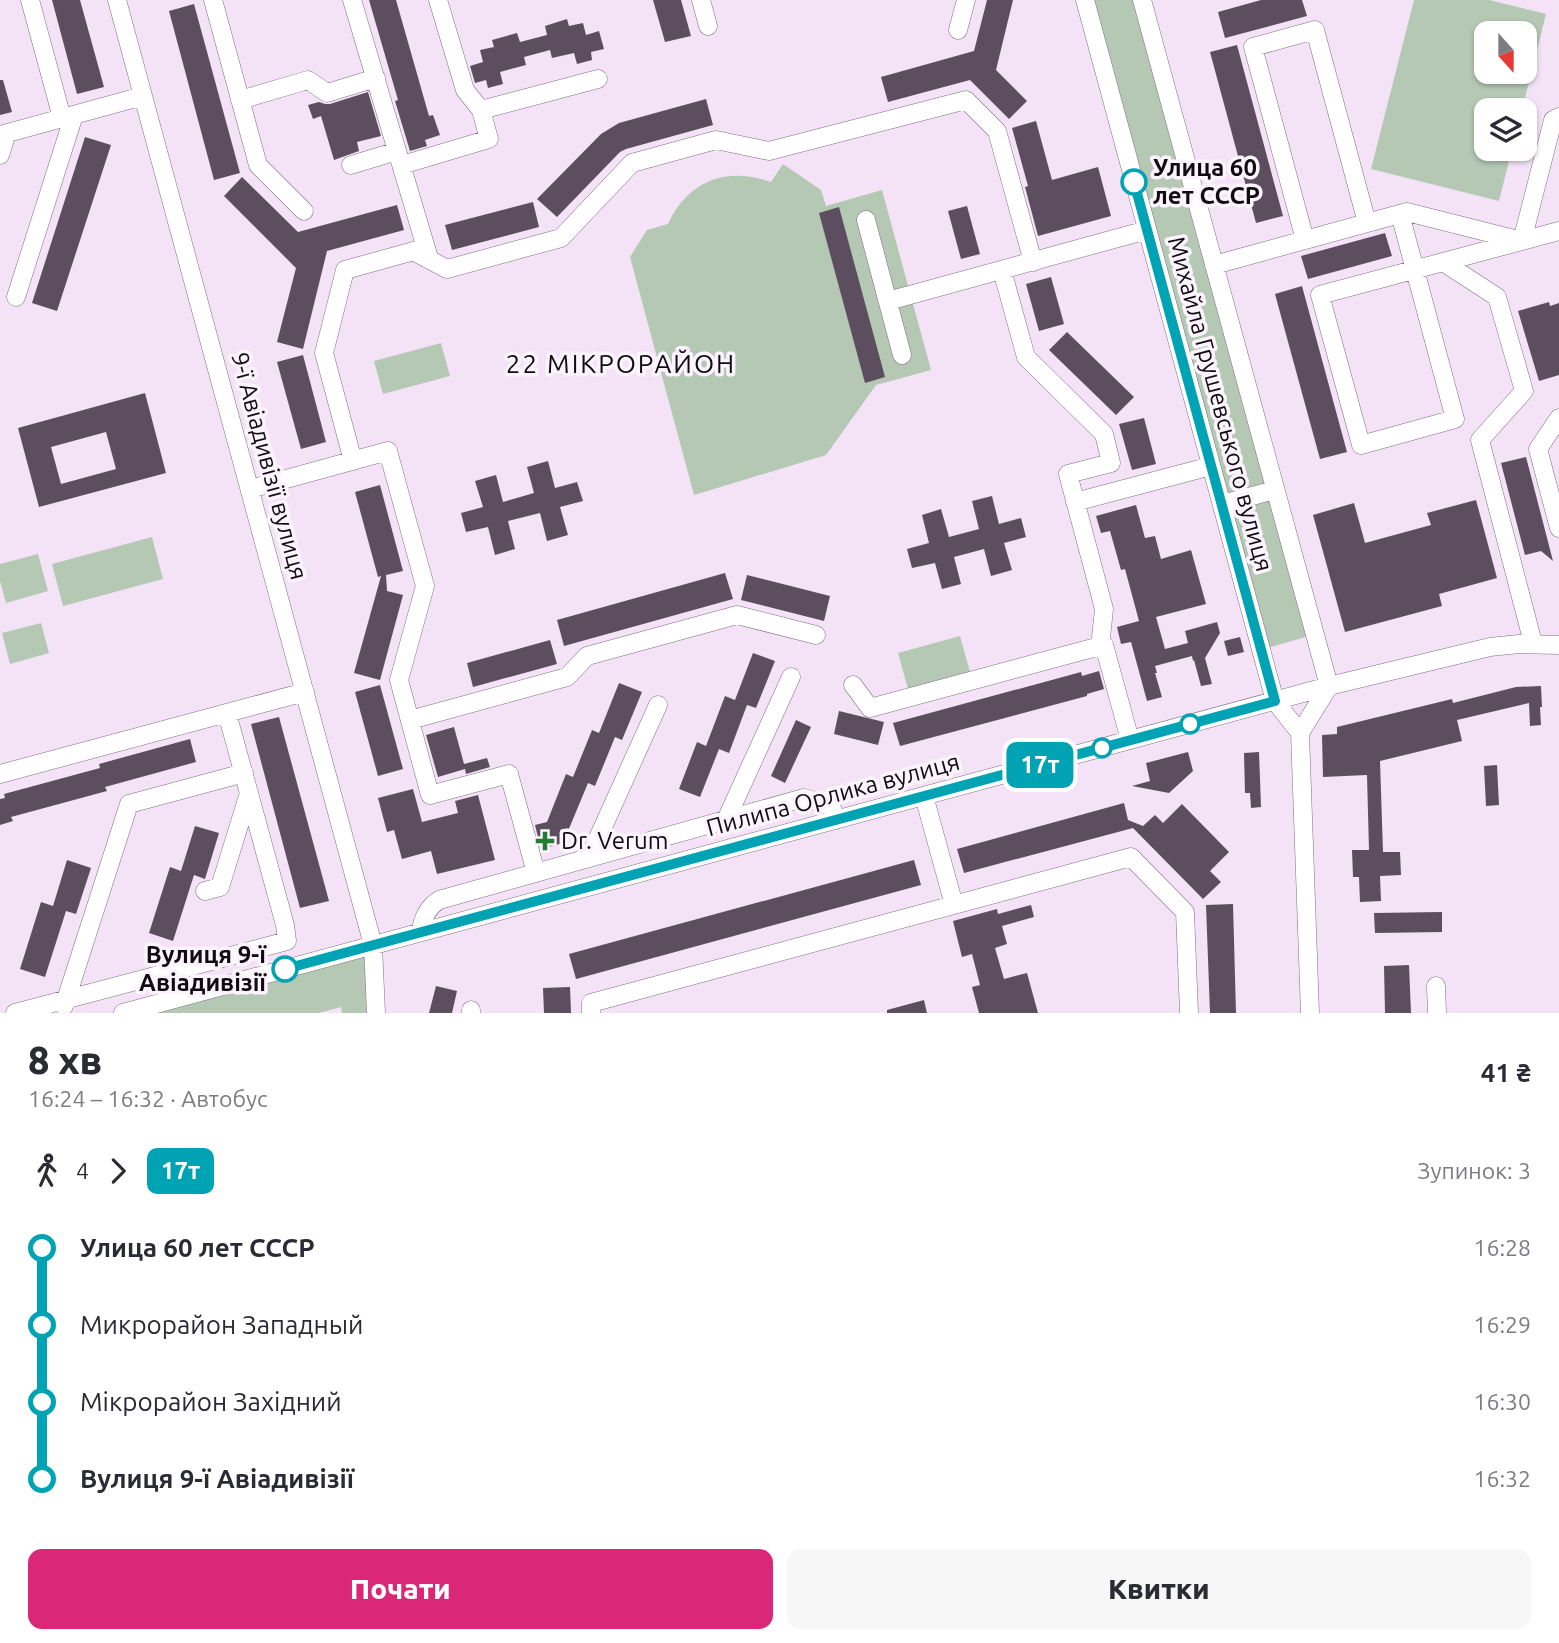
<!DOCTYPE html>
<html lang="uk">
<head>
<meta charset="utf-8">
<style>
  body { margin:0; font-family:Ubuntu,sans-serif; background:#f7f7f7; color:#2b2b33; height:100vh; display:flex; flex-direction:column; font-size:26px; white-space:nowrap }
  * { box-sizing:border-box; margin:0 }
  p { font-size:23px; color:#7c7c81 }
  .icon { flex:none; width:38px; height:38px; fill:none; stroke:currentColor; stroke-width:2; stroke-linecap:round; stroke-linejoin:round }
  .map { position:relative; height:1013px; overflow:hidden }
  .panel { display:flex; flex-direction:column; background:#fff; flex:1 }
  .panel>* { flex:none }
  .badge { padding:0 14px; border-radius:10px; font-size:24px; line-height:46px }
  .needle { width:46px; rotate:159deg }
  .controls { position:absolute; left:1474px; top:21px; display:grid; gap:14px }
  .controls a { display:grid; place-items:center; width:63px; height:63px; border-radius:14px; background:#fff; box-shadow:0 2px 5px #0004; font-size:35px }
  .map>.badge { position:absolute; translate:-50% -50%; box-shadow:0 0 0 4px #fff }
  .legs { display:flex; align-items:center; gap:10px; height:77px; padding:0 28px; font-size:23px }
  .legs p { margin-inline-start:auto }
  .summary { display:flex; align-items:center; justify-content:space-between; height:119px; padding:0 28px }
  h1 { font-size:38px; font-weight:800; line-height:52px }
  .button { display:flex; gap:14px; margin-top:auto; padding:14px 28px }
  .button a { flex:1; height:80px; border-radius:14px; background:#db2777; color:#fff; font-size:28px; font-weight:800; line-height:80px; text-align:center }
  .button a+a { background:#f7f7f7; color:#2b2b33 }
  ul { padding:0 28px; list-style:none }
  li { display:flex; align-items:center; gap:24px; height:77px; font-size:26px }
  li i { display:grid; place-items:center; width:10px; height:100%; margin:0 9px; background:currentColor }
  li i::after { content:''; width:18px; height:18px; margin:-9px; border:5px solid; border-radius:50%; background:#fff }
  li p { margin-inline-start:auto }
  li:first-child i { background:linear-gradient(#0000 50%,currentColor 0) }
  li:last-child i { background:linear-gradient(currentColor 50%,#0000 0) }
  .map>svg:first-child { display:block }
  .green { fill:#b4c8b4; fill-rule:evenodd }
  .building { fill:#5c4e5e; fill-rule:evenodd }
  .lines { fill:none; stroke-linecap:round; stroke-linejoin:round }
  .minor-casing { stroke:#7f7081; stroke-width:19 }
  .minor { stroke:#fff; stroke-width:18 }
  .line-1-casing { stroke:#fff; stroke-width:16 }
  .line-1 { stroke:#00a3b4; stroke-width:10 }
  .stop-1-dot { fill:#fff; stroke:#00a3b4; stroke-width:3.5 }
  .poi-dot { fill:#207e30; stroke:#fbf4fc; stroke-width:2.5 }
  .labels { text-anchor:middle; stroke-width:7; stroke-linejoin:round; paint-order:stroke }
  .stop-label { font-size:24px; font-weight:bold; fill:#100a11; stroke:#fbf4fc; text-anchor:start }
  .street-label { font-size:24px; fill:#100a11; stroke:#fbf4fc }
  .poi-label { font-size:24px; fill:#100a11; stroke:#fbf4fc; text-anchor:start }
  .neighbourhood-label { font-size:26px; letter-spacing:2px; fill:#100a11; stroke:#fbf4fc }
</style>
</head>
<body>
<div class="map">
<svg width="1559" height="1013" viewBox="0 0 1559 1013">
  <rect width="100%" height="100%" fill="#f4e3f7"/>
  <path class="green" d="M1091,0H1136L1268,485L1226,497Z
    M1414,0H1489L1546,14L1522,110H1486V149H1512L1499,201L1371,169ZM1486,33H1524V72H1486Z
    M783,164L821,190L826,206L882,190L931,370L876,385L826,455L694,495L630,257L647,230L668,224C688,181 726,166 771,182Z
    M441,343L450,376L383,394L374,361Z
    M1272,499L1309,636L1267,648L1230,510Z
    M152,537L163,579L63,606L52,564Z
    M38,554L48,591L6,603L0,581V564Z
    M41,623L49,653L10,664L2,633Z
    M960,636L970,672L908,689L898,653Z
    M368,954L369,1013H342L341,1007L319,1013H153Z"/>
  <path class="building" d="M52,0H80L104,87L77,94Z
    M369,0H396L429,116L433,115L440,135L425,140L427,146L410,151L395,101L398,100Z
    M653,0H681L691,36L665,42Z
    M987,0H1013L996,70L1027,101L1009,119L970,80L888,102L881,77L974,51Z
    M1261,0H1302L1307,16L1225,38L1218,12Z
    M194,4L240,173L214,180L169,11Z
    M567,19L569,26L583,23L586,35L599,31L604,49L591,52L592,60L577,64L574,53L552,58L550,50L524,57L526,65L500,72L503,84L488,88L486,80L475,83L470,66L483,62L480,50L494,47L492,40L517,33L520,42L547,35L545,26Z
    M1237,45L1283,216L1256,223L1210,52Z
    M0,80H3L12,112L0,115Z
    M368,92L381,136L357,142L359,151L334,160L321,116L313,119L308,105L319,102L325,104H330Z
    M706,99L713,125L626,149L620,152L557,217L537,199L601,134L619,123Z
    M1036,121L1052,180L1098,167L1111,216L1038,236L1025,187L1028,186L1012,128Z
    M85,137L111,145L57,311L32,303Z
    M242,177L298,232L397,205L404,230L327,251L303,349L277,342L296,268L224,196Z
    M533,202L539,227L452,250L445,225Z
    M967,206L980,254L961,259L948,211Z
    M839,207L885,377L865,383L819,213Z
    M1385,233L1392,256L1308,279L1301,256Z
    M1051,277L1064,324L1039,331L1026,284Z
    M1302,286L1347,452L1320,459L1275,294Z
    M1549,302L1550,306L1559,303V375L1539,381L1518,311Z
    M1067,332L1134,397L1116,415L1049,350Z
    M303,355L326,442L301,449L277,362Z
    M145,393L166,473L39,507L18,428ZM106,432L116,469L61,484L51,447Z
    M1144,418L1156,464L1132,470L1119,424Z
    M1526,457L1532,480L1553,561L1541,551L1525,555L1501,463Z
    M548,461L555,488L577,482L583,501L560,507L568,535L547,541L540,513L508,521L515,549L495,555L488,527L466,532L461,513L483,507L475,481L496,475L503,502L534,493L527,467Z
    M380,485L403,571L386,575L387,591L403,595L380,680L354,673L381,576L378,577L355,492Z
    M992,496L999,524L1021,518L1026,537L1004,543L1012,570L991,576L984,549L954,557L961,584L942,589L935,563L912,568L907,549L929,543L922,515L941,509L949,537L979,529L972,501Z
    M1476,500L1497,578L1439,594L1442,606L1345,632L1313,515L1354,503L1365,543L1431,525L1427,513Z
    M1136,505L1145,538L1155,536L1161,559L1191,550L1206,604L1156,617L1165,649L1188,643L1185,631L1217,622L1220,633L1205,658L1212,684L1201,686L1194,660L1193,661L1192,656L1155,666L1157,673H1155L1162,697L1147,701L1131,642L1121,644L1117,627L1139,621L1125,569L1121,570L1110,531L1101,533L1096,516Z
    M725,573L733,599L564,646L557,620Z
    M747,575L830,596L824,621L741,600Z
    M1240,637L1244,652L1228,656L1224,641Z
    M550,640L557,664L473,687L467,663Z
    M753,653L775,661L756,708L747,705L729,753L719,749L700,797L679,789L697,742L706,746L725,696L735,700Z
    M1099,671L1104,689L1087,694V696L900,746L893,723L1081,672L1082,676Z
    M619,683L642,692L622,740L615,737L595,786L588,783L563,843L541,849L535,825L547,822L566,774L573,777L592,730L599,733Z
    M380,685L403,769L378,776L355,692Z
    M1541,686L1542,707H1540L1541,725L1530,726L1529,703L1457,720L1462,741L1380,761L1383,852H1400L1401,875L1380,876L1381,901L1360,902L1359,877H1353L1352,850H1369L1367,775L1323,777L1322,735L1337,734V727L1452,699L1453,703L1516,687Z
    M839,711L884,722L878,745L834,734Z
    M279,717L329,901L300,908L251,724Z
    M796,720L811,727L785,783L771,776Z
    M454,727L464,764L487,758L490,767L466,774L465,769L438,777L426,735Z
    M190,739L196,762L105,787L107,791L11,817L13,821L0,825V799L5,798L4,794L100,768L99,764Z
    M1188,752L1193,771L1169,793L1132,786L1150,781L1146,763Z
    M1259,752L1261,807L1251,808L1250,793H1245L1244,753Z
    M1497,765L1499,805L1486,806L1484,766Z
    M413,789L422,822L458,813L455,801L478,795L495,860L437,874L431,851L402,859L394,830L387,832L378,798Z
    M1124,803L1128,820L1143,826L1155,815L1163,823L1182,804L1229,852L1210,871L1221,882L1203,899L1133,828L964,873L957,849Z
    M195,826L219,833L205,879L194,875L173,941L149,933L170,867L181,871Z
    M67,860L91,868L76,914L66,911L45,977L20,969L41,902L53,906Z
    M914,860L921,885L576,979L569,954Z
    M1233,904L1236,1013H1210L1206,905Z
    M1031,905L1034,917L1002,926L1007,944L995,948L1004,979L1027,973L1038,1013H979L972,987L980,985L972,954L962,957L953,921L997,909L998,914Z
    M1442,912V932L1375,933L1374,913Z
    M1409,965L1411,1013H1385L1384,966Z
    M436,986L457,991L452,1013H429Z
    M570,987L571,1013H544L543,988Z
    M924,1000L927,1013H887V1010Z"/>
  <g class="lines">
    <g class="minor-casing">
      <path id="minor" d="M30,0L62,118
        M117,0L373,945L376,1013
        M213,0L258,165L304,211
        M352,0L429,258
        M701,0L708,26
        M1085,0L1275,701L1300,733
        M1142,0L1329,686L1300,733L1310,1013
        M958,30L966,0
        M240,100L308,80L327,93L376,78
        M481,110L598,79
        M0,135L143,96
        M0,155L7,133
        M351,165L397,151
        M402,165L489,139L481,110L465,90L438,0
        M1400,214C1418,283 1437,351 1455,419L1361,445L1320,295C1400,274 1479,252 1559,231
        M866,220L902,355
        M1305,240L1253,47L1315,30L1367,223
        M413,251L447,269L561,238L632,163L716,140L769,151L966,100L997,131L1033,262
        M1443,262L1497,297L1524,391L1480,440L1533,643
        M1214,265L1407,212L1522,241L1553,120L1559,117
        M1002,270L1026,357L1104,434L1111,463L1068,474L1104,609L1100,647
        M16,297L74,115
        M888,301L1147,230
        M1559,418L1538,449L1559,528
        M353,461L324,353L345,270L421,249
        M250,489L388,451L425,586L399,680L430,795L509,774L536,873
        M1075,502L1211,466
        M1222,504L1275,490
        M853,685L870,708L1104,645L1130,740
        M410,720L567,677L587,656L737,615L816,635
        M0,774L305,692
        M924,796L954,905
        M726,820L791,677
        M589,858L658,705
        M205,891L220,887L249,793
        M421,932C422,919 428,907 439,900L804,798L828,805L832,808L836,820
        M1436,986L1437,1013
        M64,1006L129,804L244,773
        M15,1013L287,941L285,925L227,713
        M123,1013L1329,686L1490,647L1519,644L1559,645
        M471,1013V1010
        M591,1013V1003L1131,857L1185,912L1189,1013"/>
    </g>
    <use href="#minor" class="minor"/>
  </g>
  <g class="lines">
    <g class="line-1-casing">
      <path id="line-1" d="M285,969L1275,701L1134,182"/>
    </g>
    <use href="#line-1" class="line-1"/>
  </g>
  <g class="stop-1-dot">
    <circle cx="1134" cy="182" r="12"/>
    <circle cx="1190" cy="724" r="9"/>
    <circle cx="1102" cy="748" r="9"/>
    <circle cx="285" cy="969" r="12"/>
  </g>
  <path class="poi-dot" d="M541.5 830.5h7v7h7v7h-7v7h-7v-7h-7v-7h7z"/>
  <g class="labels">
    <g class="stop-label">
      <text x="1153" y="176">Улица 60<tspan x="1153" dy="28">лет СССР</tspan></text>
      <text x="266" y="963" text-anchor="end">Вулиця 9-ї<tspan x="266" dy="28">Авіадивізії</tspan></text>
    </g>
    <g class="street-label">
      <text transform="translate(1220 404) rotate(75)" y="8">Михайла Грушевського вулиця</text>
      <text transform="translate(269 466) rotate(75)" y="8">9-ї Авіадивізії вулиця</text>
      <text transform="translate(833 795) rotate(-15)" y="8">Пилипа Орлика вулиця</text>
    </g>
    <g class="poi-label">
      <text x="561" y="849">Dr. Verum</text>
    </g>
    <g class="neighbourhood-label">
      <text x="621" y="373">22 МІКРОРАЙОН</text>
    </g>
  </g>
</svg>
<div class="controls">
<a><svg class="needle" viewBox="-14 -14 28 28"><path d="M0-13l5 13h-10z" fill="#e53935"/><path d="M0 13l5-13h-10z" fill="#7c7c81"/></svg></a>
<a><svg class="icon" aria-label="layers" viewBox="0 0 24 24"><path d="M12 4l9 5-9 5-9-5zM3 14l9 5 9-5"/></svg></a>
</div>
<b class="badge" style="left:1040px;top:765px;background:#00a3b4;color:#fff">17т</b>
</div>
<section class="panel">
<div class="summary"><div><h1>8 хв</h1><p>16:24 – 16:32 · Автобус</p></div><b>41 ₴</b></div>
<div class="legs"><svg class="icon" aria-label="walk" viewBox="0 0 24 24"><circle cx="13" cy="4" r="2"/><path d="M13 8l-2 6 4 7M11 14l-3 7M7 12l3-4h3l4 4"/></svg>4<svg class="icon" aria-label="forward" viewBox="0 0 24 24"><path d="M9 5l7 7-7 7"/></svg><b class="badge" style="background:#00a3b4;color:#fff">17т</b><p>Зупинок: 3</p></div>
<ul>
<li><i style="color:#00a3b4"></i><b>Улица 60 лет СССР</b><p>16:28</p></li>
<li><i style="color:#00a3b4"></i><span>Микрорайон Западный</span><p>16:29</p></li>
<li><i style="color:#00a3b4"></i><span>Мікрорайон Західний</span><p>16:30</p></li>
<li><i style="color:#00a3b4"></i><b>Вулиця 9-ї Авіадивізії</b><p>16:32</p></li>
</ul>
<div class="button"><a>Почати</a><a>Квитки</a></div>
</section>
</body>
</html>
